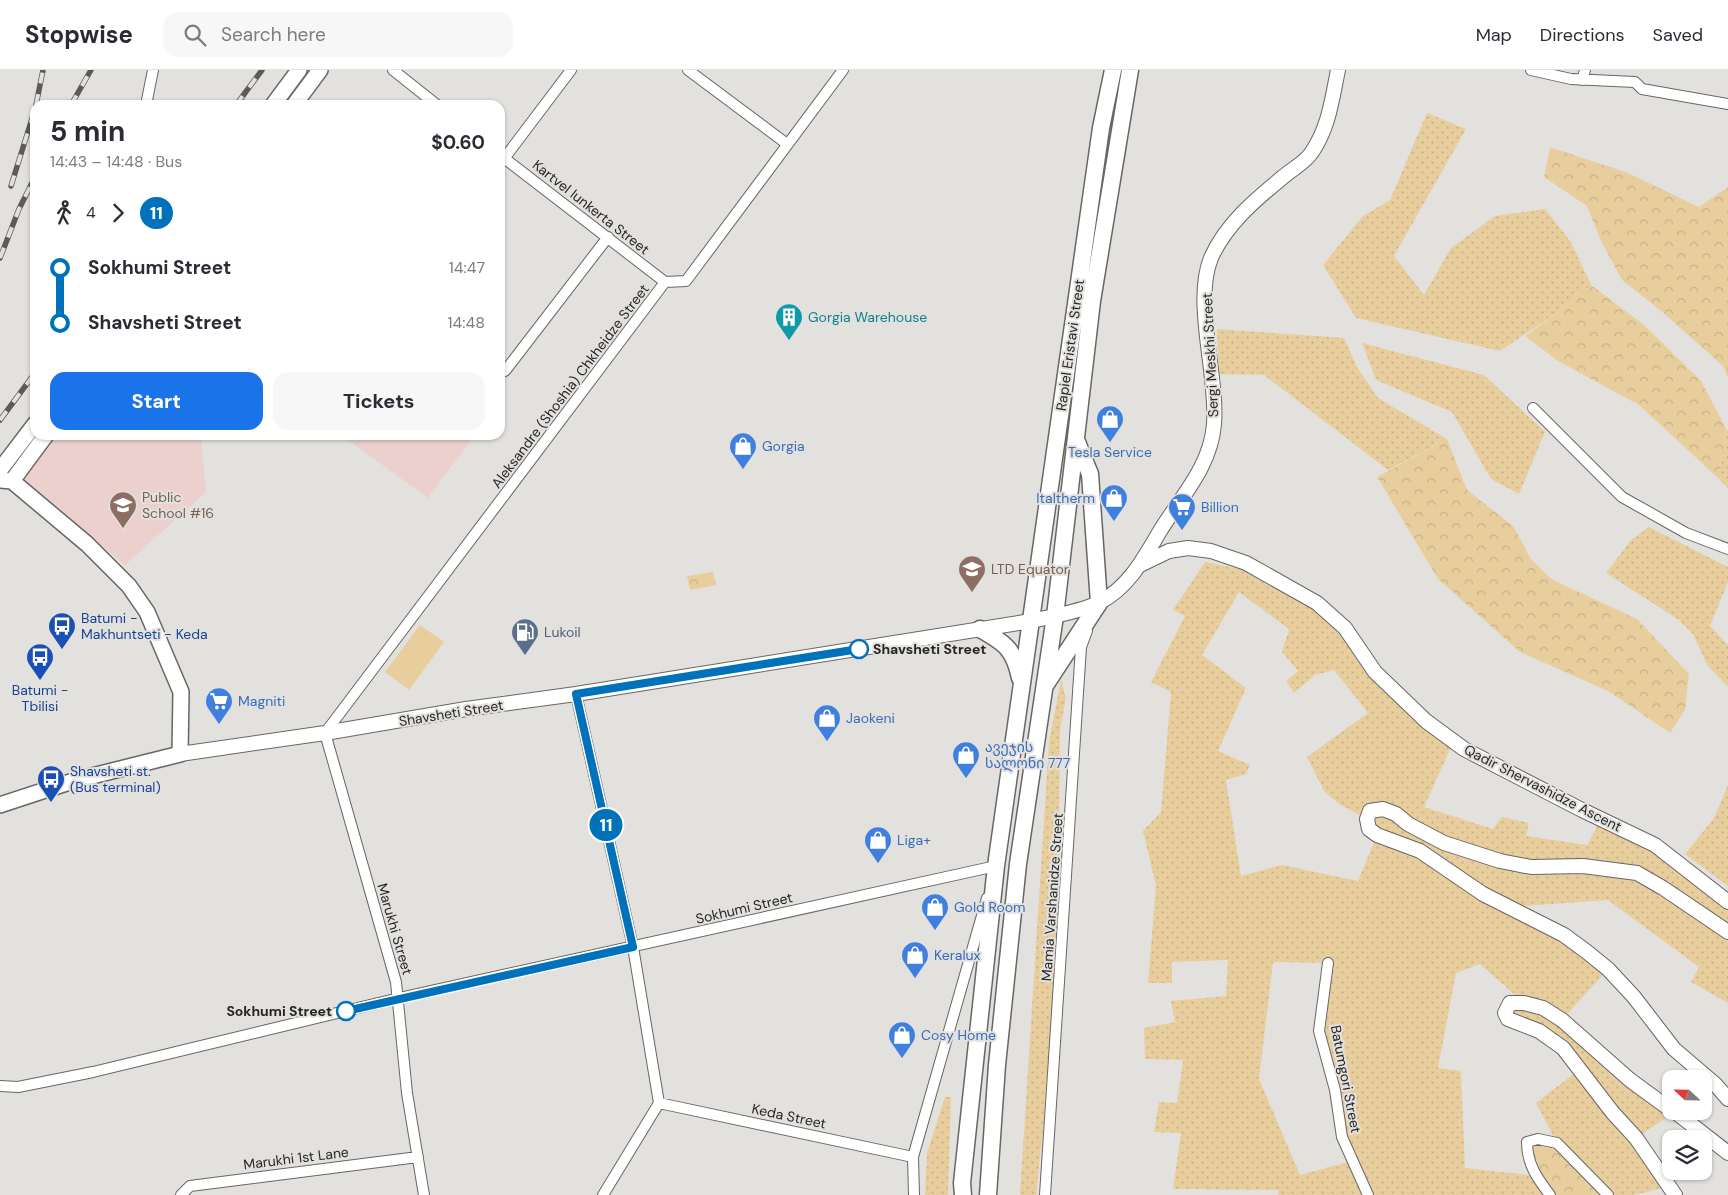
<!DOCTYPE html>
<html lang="en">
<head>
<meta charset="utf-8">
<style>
  body { margin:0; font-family:"DM Sans","Noto Sans Georgian",sans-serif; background:#f7f7f7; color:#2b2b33; height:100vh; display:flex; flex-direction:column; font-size:19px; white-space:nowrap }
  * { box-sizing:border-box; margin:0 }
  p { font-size:16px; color:#7c7c81 }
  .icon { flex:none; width:28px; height:28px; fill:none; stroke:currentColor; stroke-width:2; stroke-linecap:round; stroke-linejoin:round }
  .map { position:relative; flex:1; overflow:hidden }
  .sheet { position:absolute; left:30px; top:30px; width:475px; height:340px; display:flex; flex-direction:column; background:#fff; border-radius:15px; box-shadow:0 1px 4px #0004 }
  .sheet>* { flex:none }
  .badge { padding:0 10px; border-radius:16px; font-size:18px; line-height:32px }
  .needle { width:32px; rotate:292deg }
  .tools { position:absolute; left:1662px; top:1000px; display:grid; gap:10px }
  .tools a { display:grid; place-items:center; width:50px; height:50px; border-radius:10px; background:#fff; box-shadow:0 1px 4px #0004; font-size:25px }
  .map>.badge { position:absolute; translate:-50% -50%; box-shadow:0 0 0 2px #fff }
  .legs { display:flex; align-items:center; gap:8px; height:55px; padding:0 20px; font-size:16px }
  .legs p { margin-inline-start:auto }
  .headline { display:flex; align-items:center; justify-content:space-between; height:85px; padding:0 20px }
  h1 { font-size:28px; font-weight:700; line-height:38px }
  .action { display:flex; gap:10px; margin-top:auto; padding:10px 20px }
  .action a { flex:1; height:58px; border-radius:15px; background:#1a73e8; color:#fff; font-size:20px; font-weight:700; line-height:58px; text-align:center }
  .action a+a { background:#f7f7f7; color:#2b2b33 }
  ul { padding:0 20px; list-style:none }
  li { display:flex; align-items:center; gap:18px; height:55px; font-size:19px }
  li i { display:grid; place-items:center; width:8px; height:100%; margin:0 6px; background:currentColor }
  li i::after { content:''; width:12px; height:12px; margin:-6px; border:4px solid; border-radius:50%; background:#fff }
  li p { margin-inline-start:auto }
  li:first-child i { background:linear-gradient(#0000 50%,currentColor 0) }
  li:last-child i { background:linear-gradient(currentColor 50%,#0000 0) }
  header { display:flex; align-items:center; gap:30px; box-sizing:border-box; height:70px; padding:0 25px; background:#fff; border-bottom:1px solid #e1e1e2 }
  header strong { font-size:24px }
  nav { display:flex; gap:28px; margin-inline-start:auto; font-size:18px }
  .search { width:350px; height:45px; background:#f7f7f7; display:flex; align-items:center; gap:12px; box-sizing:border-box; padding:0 18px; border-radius:15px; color:#7c7c81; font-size:19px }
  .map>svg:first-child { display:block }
  .education { fill:#ebd0ce }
  .grass { fill:url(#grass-dots); fill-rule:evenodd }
  .forest { fill:url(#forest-crowns) }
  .pitch { fill:#e9ce9d }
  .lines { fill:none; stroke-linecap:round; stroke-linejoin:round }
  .minor-casing { stroke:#686664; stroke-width:12 }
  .tertiary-casing { stroke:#686664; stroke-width:16 }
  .secondary-casing { stroke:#686664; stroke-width:18 }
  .primary-casing { stroke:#686664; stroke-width:19 }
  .minor { stroke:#fff; stroke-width:10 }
  .tertiary { stroke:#fff; stroke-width:14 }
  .secondary { stroke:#fff; stroke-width:15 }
  .primary { stroke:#fff; stroke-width:16 }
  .rail-casing { stroke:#5c5b59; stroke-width:5.5 }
  .rail { stroke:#e3e1de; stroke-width:4; stroke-dasharray:11; stroke-linecap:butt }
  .line-1-casing { stroke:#fff; stroke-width:11 }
  .line-1 { stroke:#0072bc; stroke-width:8 }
  .stop-1-dot { fill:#fff; stroke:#0072bc; stroke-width:2.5 }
  .labels { text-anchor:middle; stroke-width:4; stroke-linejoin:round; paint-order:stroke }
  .street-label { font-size:14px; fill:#272625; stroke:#e3e1de }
  .culture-label { font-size:14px; fill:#0d838f; stroke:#e3e1de; text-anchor:start }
  .shop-label { font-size:14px; fill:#366cbe; stroke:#e3e1de; text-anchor:start }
  .education-label { font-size:14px; fill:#785e54; stroke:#e3e1de; text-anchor:start }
  .transit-label { font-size:14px; fill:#164399; stroke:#e3e1de; text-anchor:start }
  .service-label { font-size:14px; fill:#4e5e75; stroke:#e3e1de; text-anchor:start }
  .stop-label { font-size:14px; font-weight:bold; fill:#272625; stroke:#e3e1de; text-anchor:start }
</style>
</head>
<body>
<header>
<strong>Stopwise</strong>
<div class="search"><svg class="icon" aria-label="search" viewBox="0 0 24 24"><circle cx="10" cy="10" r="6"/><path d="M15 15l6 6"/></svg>Search here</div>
<nav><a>Map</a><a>Directions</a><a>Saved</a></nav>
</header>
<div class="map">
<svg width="1728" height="1125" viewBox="0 0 1728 1125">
  <defs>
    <pattern id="grass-dots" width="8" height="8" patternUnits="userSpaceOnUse" patternTransform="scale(1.25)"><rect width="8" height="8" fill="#e9ce9d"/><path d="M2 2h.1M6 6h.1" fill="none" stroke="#c8b187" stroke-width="1.8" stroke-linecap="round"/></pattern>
    <pattern id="forest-crowns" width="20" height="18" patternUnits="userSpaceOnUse" patternTransform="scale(1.25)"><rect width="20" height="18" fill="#e9ce9d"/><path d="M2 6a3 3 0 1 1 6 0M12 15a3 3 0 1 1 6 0" fill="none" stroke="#c8b187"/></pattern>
  </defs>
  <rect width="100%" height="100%" fill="#e3e1de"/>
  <path class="education" d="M56,365H205L201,369L206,422L125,495L22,410Z
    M341,365H475L428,428Z"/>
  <path class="grass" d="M1427,43L1466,59L1394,186L1424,225L1451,178L1495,146L1545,139L1571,172L1591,215L1561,240L1500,281L1356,248L1323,195L1363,146L1390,130Z
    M1217,259L1344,268L1357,297L1378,328L1447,369L1388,400L1264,305L1219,304Z
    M1362,273L1484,305L1545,362L1519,424L1491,409L1452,342L1376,310Z
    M1726,358L1728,362V418L1719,409Z
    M1649,457L1728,497V512L1710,556L1728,575V617L1707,595L1693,564L1679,550L1606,503L1631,470Z
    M1205,492L1245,500L1312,536L1344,562L1451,677L1424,737L1493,759L1502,747L1529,753L1526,766L1587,775L1601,749L1626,760L1728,832V933L1691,912L1699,897L1608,830L1510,837L1608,899L1562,950L1675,1042L1636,1068L1669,1117L1633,1125H1608L1557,1073L1536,1033L1580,999L1505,943L1523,932L1480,894L1456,903L1438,998L1461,1001L1465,1098L1536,1106L1550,1125H1278L1279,1120L1173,1119L1181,1063L1154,1062L1159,1032L1177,1033L1183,990L1145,989L1144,958L1175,952L1171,931L1226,926L1228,890L1172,892V913H1148L1156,816L1143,761L1161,742L1171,622L1151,612L1185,546L1173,540ZM1239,522L1289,559L1282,582L1298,601L1286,611L1294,623L1315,605L1334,600L1368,643L1307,687L1324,721L1339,734L1367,749L1377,765L1358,811L1282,795L1241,806L1226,710L1246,704L1250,695L1218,681L1246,618L1202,585ZM1273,892L1327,893L1319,961L1352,1091L1300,1105L1259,1009Z
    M1061,609L1066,628L1060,659L1058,841L1044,1049L1036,1125H1020L1049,672Z
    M1728,715V816L1685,784L1714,748Z
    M945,1027H951L948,1125H925L927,1083Z"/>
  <path class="forest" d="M1550,77L1628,103L1699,137L1728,117V308L1723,296L1660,240L1622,210L1601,171L1587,136L1544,107Z
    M1591,215L1644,255L1701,311L1726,358L1719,409L1639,335L1558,291L1525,266L1561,240Z
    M1447,369L1467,420L1513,456L1531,489L1551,509L1637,549L1689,604L1685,640L1670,663L1608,621L1520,582L1438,509L1377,407Z
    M713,502L716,515L690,520L687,506Z
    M1527,1072L1557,1073L1608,1125H1550Z"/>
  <path class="pitch" d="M420,555L444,572L409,620L385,602Z"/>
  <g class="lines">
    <g class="minor-casing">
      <path id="minor" d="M393,0L437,35
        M688,0L787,74
        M1531,0L1571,9L1635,12L1642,19L1728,34
        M1582,10L1585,0
        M146,35L153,0
        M500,85L665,212
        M500,94L571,0
        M500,297L505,301L608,167
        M1533,338L1622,427L1686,463L1728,479
        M576,624L633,877L659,1033L603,1125
        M1328,893L1319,961L1335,1020L1342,1067L1368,1125
        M0,1016L18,1017L93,1002L399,928L996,796L995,800
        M659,1033L913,1087
        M181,1125L190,1116L418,1087
        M424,1125L407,1023L396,912L325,663L665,212L686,211L843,0
        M914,1125L913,1087L987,828
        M1045,1125L1081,577L1087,561
        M1550,1125C1537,1108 1527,1094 1527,1072L1538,1069L1557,1073L1608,1125"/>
    </g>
    <g class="tertiary-casing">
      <path id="tertiary" d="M1142,494L1169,481L1188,478L1211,481L1246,493L1317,533L1345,558L1375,602L1426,651L1464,679L1582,740L1655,775L1728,832
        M180,684L325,663L466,639L576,624L1031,551C1049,547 1084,541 1100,532C1129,517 1144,488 1160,461C1181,427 1211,396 1214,354C1218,306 1193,232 1211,188C1226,154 1255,130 1283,107C1292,99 1306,92 1312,82C1329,57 1332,29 1338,0
        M1728,862L1663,818L1637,803L1583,796L1531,797L1500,791L1444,773L1408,754L1396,744L1383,739L1370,741L1367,749L1369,759L1377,765L1420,781L1483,824L1564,865L1587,882L1608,899L1634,927L1674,979L1715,1014L1728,1029
        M1671,1040L1630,1010L1562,950L1543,938L1524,933H1510L1505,943L1508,949L1539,961L1563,978L1613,1043L1636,1068L1675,1125
        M1674,1041L1728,1083"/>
    </g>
    <g class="secondary-casing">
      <path id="secondary" d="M273,35L299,0
        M294,35L320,0
        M0,400L35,354
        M0,410L12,411L87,474L129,516L147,542L181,622L180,684L76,710L0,735
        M12,411L46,365"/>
    </g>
    <g class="primary-casing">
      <path id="primary" d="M980,559C1005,573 1014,579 1020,608
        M1046,614L1099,533L1090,404L1077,372
        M963,1125L962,1113L996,796L1101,58L1113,0
        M988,1125L997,995L1018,794L1055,546L1092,231L1130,0"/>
    </g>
    <use href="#minor" class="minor"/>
    <use href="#tertiary" class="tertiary"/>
    <use href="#secondary" class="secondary"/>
    <use href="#primary" class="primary"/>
    <g class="rail-casing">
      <path id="rail" d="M36,35L43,0
        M71,35L91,0
        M236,35L262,0
        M11,116L35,39
        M0,188L19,139L35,107
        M0,350L35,303"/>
    </g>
    <use href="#rail" class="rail"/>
  </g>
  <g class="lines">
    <g class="line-1-casing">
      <path id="line-1" d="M346,941L633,877L576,624L859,579"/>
    </g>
    <use href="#line-1" class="line-1"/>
  </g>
  <defs>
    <g id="building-pin" transform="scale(1.4375)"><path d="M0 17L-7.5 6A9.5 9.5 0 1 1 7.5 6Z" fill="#0f9aa8" stroke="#e3e1de"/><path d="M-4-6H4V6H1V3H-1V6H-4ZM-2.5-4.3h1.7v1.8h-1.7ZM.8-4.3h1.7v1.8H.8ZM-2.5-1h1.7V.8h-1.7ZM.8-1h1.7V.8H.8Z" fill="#fff"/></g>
    <g id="shop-pin" transform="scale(1.4375)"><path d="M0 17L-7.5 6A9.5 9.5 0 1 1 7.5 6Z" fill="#3f7fe0" stroke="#e3e1de"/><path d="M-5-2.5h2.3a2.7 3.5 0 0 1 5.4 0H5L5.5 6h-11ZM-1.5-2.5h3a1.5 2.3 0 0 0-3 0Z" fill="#fff"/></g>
    <g id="school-pin" transform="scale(1.4375)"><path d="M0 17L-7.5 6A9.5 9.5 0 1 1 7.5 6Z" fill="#8d6e63" stroke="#e3e1de"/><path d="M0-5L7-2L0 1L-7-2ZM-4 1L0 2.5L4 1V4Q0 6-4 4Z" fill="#fff"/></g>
    <g id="supermarket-pin" transform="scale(1.4375)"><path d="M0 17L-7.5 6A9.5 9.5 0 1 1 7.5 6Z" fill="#3f7fe0" stroke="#e3e1de"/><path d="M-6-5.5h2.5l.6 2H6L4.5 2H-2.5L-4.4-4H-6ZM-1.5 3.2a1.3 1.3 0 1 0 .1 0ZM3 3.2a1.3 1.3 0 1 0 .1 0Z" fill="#fff"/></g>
    <g id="university-pin" transform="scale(1.4375)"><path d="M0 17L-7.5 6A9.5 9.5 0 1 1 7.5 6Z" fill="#8d6e63" stroke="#e3e1de"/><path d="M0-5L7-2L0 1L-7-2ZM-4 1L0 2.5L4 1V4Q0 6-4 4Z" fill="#fff"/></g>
    <g id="bus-pin" transform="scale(1.4375)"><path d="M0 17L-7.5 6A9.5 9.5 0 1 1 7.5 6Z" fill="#1a4fb4" stroke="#e3e1de"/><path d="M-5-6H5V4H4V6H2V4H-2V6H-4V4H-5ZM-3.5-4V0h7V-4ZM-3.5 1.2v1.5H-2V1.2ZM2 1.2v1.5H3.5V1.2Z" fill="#fff"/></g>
    <g id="fuel-pin" transform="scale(1.4375)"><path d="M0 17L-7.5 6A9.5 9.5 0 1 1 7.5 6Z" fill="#5c6f8a" stroke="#e3e1de"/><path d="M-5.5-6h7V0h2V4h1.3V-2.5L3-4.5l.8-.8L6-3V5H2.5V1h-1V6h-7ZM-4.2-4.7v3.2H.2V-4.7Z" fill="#fff"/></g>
  </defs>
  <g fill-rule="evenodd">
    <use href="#building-pin" x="789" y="247"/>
    <use href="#shop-pin" x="1110" y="349"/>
    <use href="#shop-pin" x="743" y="376"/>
    <use href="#shop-pin" x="1114" y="428"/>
    <use href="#school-pin" x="123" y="435"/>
    <use href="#supermarket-pin" x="1182" y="437"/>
    <use href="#university-pin" x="972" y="499"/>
    <use href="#bus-pin" x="62" y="556"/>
    <use href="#fuel-pin" x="525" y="562"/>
    <use href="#bus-pin" x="40" y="587"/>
    <use href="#supermarket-pin" x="219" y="631"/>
    <use href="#shop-pin" x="827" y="648"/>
    <use href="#shop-pin" x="966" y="685"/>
    <use href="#bus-pin" x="51" y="709"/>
    <use href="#shop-pin" x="878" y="770"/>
    <use href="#shop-pin" x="935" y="837"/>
    <use href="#shop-pin" x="915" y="885"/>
    <use href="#shop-pin" x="902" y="965"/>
  </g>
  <g class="stop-1-dot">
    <circle cx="859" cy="579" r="9"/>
    <circle cx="346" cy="941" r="9"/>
  </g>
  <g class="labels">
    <g class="street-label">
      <text transform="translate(591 137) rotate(38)" y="5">Kartvel Iunkerta Street</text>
      <text transform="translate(1070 275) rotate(-82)" y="5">Rapiel Eristavi Street</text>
      <text transform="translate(1210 285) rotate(-93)" y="5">Sergi Meskhi Street</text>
      <text transform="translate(570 316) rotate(-53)" y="5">Aleksandre (Shoshia) Chkheidze Street</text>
      <text transform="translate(451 643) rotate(-9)" y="5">Shavsheti Street</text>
      <text transform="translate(1543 718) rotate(27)" y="5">Qadir Shervashidze Ascent</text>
      <text transform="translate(1052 827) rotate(-86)" y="5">Mamia Varshanidze Street</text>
      <text transform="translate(744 838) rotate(-13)" y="5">Sokhumi Street</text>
      <text transform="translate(395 859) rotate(74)" y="5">Marukhi Street</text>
      <text transform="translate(1346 1009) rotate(79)" y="5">Batumgori Street</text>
      <text transform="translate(789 1046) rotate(12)" y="5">Keda Street</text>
      <text transform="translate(296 1088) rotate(-7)" y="5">Marukhi 1st Lane</text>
    </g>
    <g class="culture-label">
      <text x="808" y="252">Gorgia Warehouse</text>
    </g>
    <g class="shop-label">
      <text x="762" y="381">Gorgia</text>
      <text x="1110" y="387" text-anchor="middle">Tesla Service</text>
      <text x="1095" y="433" text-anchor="end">Italtherm</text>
      <text x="1201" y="442">Billion</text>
      <text x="238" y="636">Magniti</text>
      <text x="846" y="653">Jaokeni</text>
      <text x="985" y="682">ავეჯის<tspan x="985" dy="16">სალონი 777</tspan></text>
      <text x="897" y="775">Liga+</text>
      <text x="954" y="842">Gold Room</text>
      <text x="934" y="890">Keralux</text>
      <text x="921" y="970">Cosy Home</text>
    </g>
    <g class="education-label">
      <text x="142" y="432">Public<tspan x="142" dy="16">School #16</tspan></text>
      <text x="991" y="504">LTD Equator</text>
    </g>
    <g class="transit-label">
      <text x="81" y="553">Batumi -<tspan x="81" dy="16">Makhuntseti - Keda</tspan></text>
      <text x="40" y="625" text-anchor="middle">Batumi -<tspan x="40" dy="16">Tbilisi</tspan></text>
      <text x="70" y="706">Shavsheti st.<tspan x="70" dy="16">(Bus terminal)</tspan></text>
    </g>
    <g class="service-label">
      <text x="544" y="567">Lukoil</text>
    </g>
    <g class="stop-label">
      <text x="873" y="584">Shavsheti Street</text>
      <text x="332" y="946" text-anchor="end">Sokhumi Street</text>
    </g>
  </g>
</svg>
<div class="tools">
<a><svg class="needle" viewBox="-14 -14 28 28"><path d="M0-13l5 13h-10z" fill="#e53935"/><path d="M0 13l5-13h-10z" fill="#7c7c81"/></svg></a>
<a><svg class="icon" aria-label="layers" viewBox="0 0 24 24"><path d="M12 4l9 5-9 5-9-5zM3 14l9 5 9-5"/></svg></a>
</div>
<b class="badge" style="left:606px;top:755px;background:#0072bc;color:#fff">11</b>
<section class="sheet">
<div class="headline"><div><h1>5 min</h1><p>14:43 – 14:48 · Bus</p></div><b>$0.60</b></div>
<div class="legs"><svg class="icon" aria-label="walk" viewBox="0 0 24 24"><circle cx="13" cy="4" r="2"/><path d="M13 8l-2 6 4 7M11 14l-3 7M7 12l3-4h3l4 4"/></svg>4<svg class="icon" aria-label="forward" viewBox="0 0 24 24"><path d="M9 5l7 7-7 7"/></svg><b class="badge" style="background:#0072bc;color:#fff">11</b></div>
<ul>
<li><i style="color:#0072bc"></i><b>Sokhumi Street</b><p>14:47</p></li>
<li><i style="color:#0072bc"></i><b>Shavsheti Street</b><p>14:48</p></li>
</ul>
<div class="action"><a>Start</a><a>Tickets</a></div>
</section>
</div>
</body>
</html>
